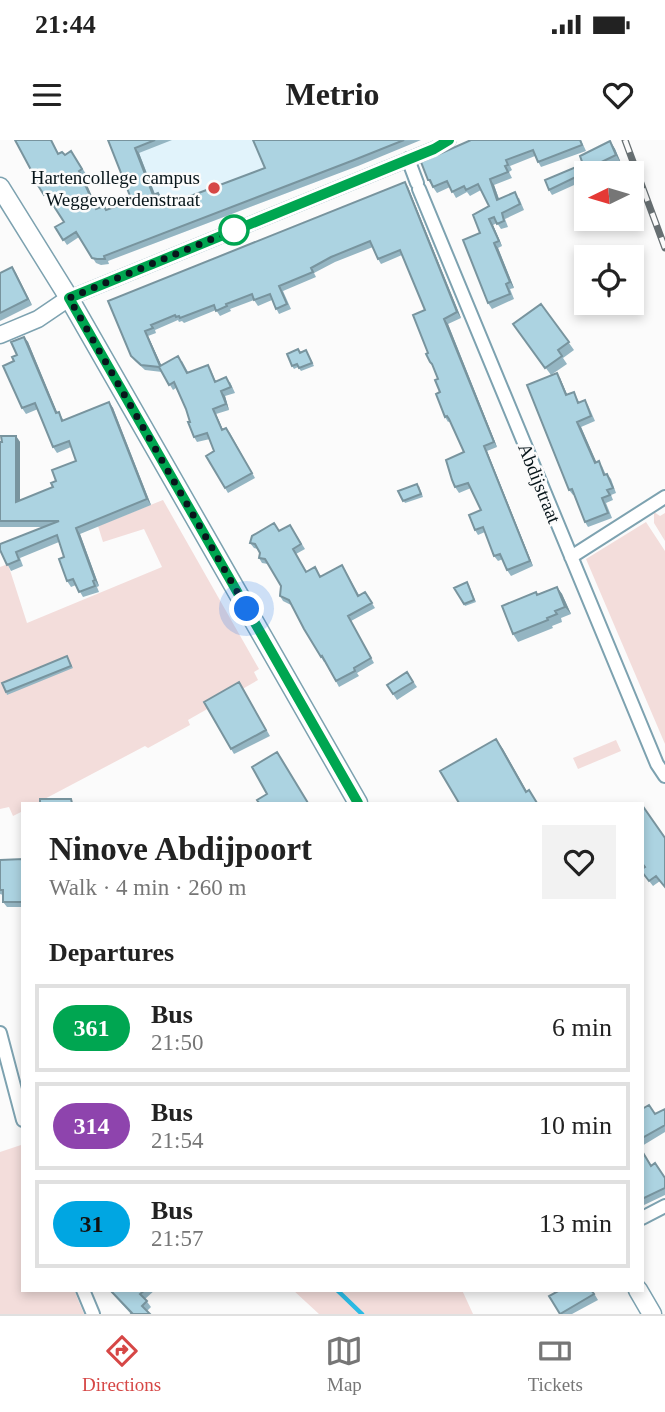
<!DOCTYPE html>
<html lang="en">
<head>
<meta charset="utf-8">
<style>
  body { margin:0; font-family:Georgia,serif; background:#f2f2f2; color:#222; height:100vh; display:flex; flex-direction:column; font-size:26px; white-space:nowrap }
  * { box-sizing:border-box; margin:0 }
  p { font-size:23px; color:#767676 }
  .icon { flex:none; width:38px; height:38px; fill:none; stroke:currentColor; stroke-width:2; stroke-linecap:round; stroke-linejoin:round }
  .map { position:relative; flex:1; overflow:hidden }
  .sheet { position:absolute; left:21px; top:662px; width:623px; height:490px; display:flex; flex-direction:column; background:#fff; border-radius:0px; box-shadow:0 4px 10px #0003 }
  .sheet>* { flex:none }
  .badge { padding:0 14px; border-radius:23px; font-size:24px; line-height:46px }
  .needle { width:46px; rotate:265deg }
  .buttons { position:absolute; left:574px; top:21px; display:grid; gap:14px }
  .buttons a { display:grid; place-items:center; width:70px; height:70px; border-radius:0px; background:#fff; box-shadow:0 4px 10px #0003; font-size:35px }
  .you { position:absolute; width:35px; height:35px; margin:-18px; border:5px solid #fff; border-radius:50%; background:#1a73e8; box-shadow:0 0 0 10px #1a73e833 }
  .map>.badge { position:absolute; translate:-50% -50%; box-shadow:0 0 0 4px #fff }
  h2 { padding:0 28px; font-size:26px; line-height:63px }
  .round { display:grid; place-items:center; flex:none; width:74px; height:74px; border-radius:0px; background:#f2f2f2 }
  .head { display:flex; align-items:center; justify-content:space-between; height:119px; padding:0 28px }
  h1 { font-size:33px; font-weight:700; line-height:52px }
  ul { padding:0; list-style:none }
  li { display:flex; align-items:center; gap:21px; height:88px; margin:0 14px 10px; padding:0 14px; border:4px solid #e0e0e0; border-radius:0px }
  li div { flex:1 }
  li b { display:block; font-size:26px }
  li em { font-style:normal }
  li .badge { min-width:77px; font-weight:700; text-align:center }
  .status { display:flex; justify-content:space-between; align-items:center; height:49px; padding:0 35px; background:#fff; direction:ltr }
  .status svg { height:19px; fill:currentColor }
  header { display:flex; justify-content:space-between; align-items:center; height:91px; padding:0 28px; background:#fff; font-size:32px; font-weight:700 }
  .dock { display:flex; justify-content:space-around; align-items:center; height:98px; border-top:2px solid #e0e0e0; background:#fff; font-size:19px; color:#767676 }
  .dock a { display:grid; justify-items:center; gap:4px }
  .dock .selected { color:#d64746 }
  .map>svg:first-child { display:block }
  .built { fill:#e1f3fb }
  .green { fill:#f3dddb }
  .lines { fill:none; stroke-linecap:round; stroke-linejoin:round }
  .stream { stroke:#2bbbe5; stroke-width:4.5 }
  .minor-casing { stroke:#7da2b0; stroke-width:16 }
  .tertiary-casing { stroke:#7da2b0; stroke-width:19 }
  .secondary-casing { stroke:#7da2b0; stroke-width:21 }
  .minor { stroke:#fff; stroke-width:12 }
  .tertiary { stroke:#fff; stroke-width:16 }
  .secondary { stroke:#fff; stroke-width:18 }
  .rail-casing { stroke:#676f72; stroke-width:7 }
  .rail { stroke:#fbfbfb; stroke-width:4.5; stroke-dasharray:13; stroke-linecap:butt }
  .wall { fill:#94b5c2 }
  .shaded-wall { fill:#78949e }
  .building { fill:#acd3e1; stroke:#78949e; stroke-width:2 }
  .line-casing { stroke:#fff; stroke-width:16 }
  .line { stroke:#00a651; stroke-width:10 }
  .walk { stroke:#08161b; stroke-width:7; stroke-dasharray:0 12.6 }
  .poi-dot { fill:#d64746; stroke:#fbfbfb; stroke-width:2.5 }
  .stop-dot { fill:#fff; stroke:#00a651; stroke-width:3.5 }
  .labels { text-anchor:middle; stroke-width:5; stroke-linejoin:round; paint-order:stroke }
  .poi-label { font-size:19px; fill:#08161b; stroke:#fbfbfb; text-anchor:end }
  .street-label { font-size:19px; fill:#08161b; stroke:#fbfbfb }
</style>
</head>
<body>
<div class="status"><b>21:44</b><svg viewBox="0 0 49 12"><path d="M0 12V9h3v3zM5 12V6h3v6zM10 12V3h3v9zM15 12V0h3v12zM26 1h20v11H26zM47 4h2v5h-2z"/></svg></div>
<header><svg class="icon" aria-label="menu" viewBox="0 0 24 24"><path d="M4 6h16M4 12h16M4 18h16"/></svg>Metrio<svg class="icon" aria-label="heart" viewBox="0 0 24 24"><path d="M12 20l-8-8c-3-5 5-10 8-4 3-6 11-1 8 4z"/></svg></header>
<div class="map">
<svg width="665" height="1174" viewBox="0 0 665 1174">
  <rect width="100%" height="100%" fill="#fbfbfb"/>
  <path class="built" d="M110,0H308L324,39L150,105Z"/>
  <path class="green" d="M163,360L259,529L254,532L258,540L188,580L190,585L148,608L145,606L37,663H23V671L13,676L9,667L0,669V427L8,424L27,483L162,427L144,389L103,402L98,386Z
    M654,372L660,376L665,373V401L654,383Z
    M646,382L665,411V604L586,419Z
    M616,600L621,611L578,629L573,618Z
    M21,1005L23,1009V1150H74L84,1174H0V1012Z
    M293,1150H462L473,1174H319Z"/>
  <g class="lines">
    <path class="stream" d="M337,1150L362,1174"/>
    <g class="minor-casing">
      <path id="minor" d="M408,19L417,43
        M419,49L657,624L665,636
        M69,158L434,9L449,0
        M571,417L665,357
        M0,893L23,980
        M642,1078L665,1066
        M83,1150L93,1174"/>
    </g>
    <g class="tertiary-casing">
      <path id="tertiary" d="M0,195L38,179L69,158"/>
    </g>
    <g class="secondary-casing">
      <path id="secondary" d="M0,47L69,158L358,663
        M638,1150L652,1174"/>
    </g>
    <use href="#minor" class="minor"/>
    <use href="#tertiary" class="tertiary"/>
    <use href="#secondary" class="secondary"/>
    <g class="rail-casing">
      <path id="rail" d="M625,0L665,108"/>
    </g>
    <use href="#rail" class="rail"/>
  </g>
  <path class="wall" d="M15,0H51L59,14L65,15L71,11L86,34L83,36L97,69L106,70L132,61L108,0H172L139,13L155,54L162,59L165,66L265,28L253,0H421L358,26L108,121L109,124L101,125L96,123L79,97L67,105L55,87L64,82L49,59L48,60L37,44L38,43Z
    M471,0H581L586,11L541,27L535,16L510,26L512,30L509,32L512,38L494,45L499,59L519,58L524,70L505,79L508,87L501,89L497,83L493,85L502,106L498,108L514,148L510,149L514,159L492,169L488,163L480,93L489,66L481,50L470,56L467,52L456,58L450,47L437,53L428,40Z
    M610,1L615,9L621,23L599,33H588L585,30Z
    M579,32L583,41L552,55L549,50Z
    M405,42L408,47L461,178L448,184L497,307L487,311L533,426L511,436L507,430L503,419L498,421L494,416L485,392L478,395L475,390L481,370L471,348L459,353L455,347L464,312L450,281L448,282L445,277L438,239L434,228L430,222L425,170L402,115L381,124L378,119L373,107L335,122L314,133L316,137L283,151L291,169L279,174L272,160L258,166L254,160L230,169L231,171L220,176L216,170L184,183L182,181L179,182L178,180L155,190L156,193L148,196L161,225L182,221L188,232L208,225L211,230L216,242H230L235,253L225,256L229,270L216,274L223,290L226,288L230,293L255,338L228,353L225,348L214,311L210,299L197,302L194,297L186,269L176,248L173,250L162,232L145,230L135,221L131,216L108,161Z
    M12,127L32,165L0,181V133Z
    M541,164L574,210L563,218L567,224L551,235L560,238L567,255L574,252L579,262L585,260L588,265L595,281L581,287L596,322L602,326L606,335L607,334L611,339L616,353L611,355L613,360L606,363L612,378L588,387L585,382L574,355H573L569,350L551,235L513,184Z
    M24,197L28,202L57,273L59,272L64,281L109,262L113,268L151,365L80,394L99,446L97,447L99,452L83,457L76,445L71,447L67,441L64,417L59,402L20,418L23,426L11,431L0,410L44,387H0V302L16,296L20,302V360L53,347L56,341L76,321L71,307L57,313L53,307L38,269L26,274L22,268L14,221Z
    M306,210L314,226L301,231L298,227L294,229L292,226L300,212Z
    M419,346L423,357L405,363L398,351Z
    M290,385L305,409L296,414L307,432L321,437L345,430L359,455L365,452L375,468L351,481L374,523L357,533L359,536L339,547L325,521L324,522L321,517L291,465L283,461L280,456L281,446L268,424L262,423L259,418L260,413L258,409L254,408L250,403L279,391Z
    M469,445L476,462L465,466L464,464Z
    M557,447L562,454L571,474L561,478L562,482L552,486L553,488L518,502L513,494L538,454Z
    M67,516L73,528L7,555L6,552Z
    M407,532L417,547L397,560L387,545Z
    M242,547L270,596L234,614L231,609Z
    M642,665L660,741L653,746L642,732L645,727Z
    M23,719V767H7L3,762V755L0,754V720Z
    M642,969L656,974L665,969V992L642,1006Z
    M642,1011L651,1025L665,1037V1055L642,1066Z
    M109,1150H155L145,1159L151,1167L147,1171L131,1174Z
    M592,1150L598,1160L572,1174H560Z"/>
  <path class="shaded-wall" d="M610,1L615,9L621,23L616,15Z
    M135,8L139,13L157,60L153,55Z
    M79,31L83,36L100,74L96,69Z
    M490,39L494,45L501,65L497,60Z
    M405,42L408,47L461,178L457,172Z
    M489,79L493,85L502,106L499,101Z
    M494,103L498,108L514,148L510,142Z
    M12,127L16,133L32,165L28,159Z
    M444,179L448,184L497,307L494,302Z
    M145,191L148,196L164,231L160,226Z
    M24,197L28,202L60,279L56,273Z
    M557,233L560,238L570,261L566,255Z
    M221,251L225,256L229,270L226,264Z
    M109,262L113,268L151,365L147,359Z
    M213,269L216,274L225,295L222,290Z
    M577,282L581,287L599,328L595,323Z
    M16,296L20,302V367L16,362Z
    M484,306L487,311L533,426L530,421Z
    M76,388L80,394L99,446L95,440Z
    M557,447L562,454L571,474L565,467Z
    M496,599L503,609L533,662L526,652Z"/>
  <path class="building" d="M15,0H51L58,14L62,12L65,15L71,11L82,29L79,31L96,69L104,66L106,70L132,61L108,0H155L135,8L153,55L158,53L164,66L265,28L253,0H404L354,20L104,116L105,119H97L92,118L76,92L63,100L55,87L64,82L46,54L44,55L37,44L38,43Z
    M471,0H580L582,5L538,22L533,10L506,20L508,25L505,26L508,32L490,39L497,60L515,52L520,64L502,73L504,81L497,84L494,77L489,79L499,101L494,103L510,142L506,144L510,154L488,163L463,100L480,93L473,75L489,66L478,44L466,50L464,46L452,52L447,41L433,47L430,40H428L421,22Z
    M610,1L616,15L585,30L580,16Z
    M576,27L580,35L549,50L545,40Z
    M405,42L457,172L444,179L494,302L484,306L530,421L507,430L500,414L494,416L483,387L475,390L469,375L481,370L468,343L455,347L452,340L446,320L464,312L449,279L447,276L445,277L436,254L440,252L435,240L438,239L432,224L430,222L426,214L428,213L413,175L425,170L400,110L378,119L370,101L331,117L311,128L313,132L279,146L287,164L276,169L270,154L254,160L252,154L226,164L227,166L216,171L214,165L180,178L179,176L176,177L175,175L151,185L153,188L145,191L160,226L178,216L187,233L208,225L215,242L226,237L231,247L221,251L226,264L213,269L222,290L226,288L252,333L225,348L206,316L214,311L207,293L194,297L188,282H190L186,269L174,242L169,245L159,227L141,225L131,216L108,161Z
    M12,127L28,159L0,173V133Z
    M541,164L569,202L558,210L562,216L545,228L513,184Z
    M24,197L56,273L59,272L62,281L109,262L147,359L76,388L95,440L93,441L95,446L79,452L73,439L67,441L59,419L64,417L57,395L16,412L19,420L7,425L0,410V404L59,381H0V302H2L1,296H16V362L53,347L51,343L56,341L52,330L76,321L69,301L53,307L35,263L22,268L3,226L14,221L12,217L17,215L11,202Z
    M298,209L300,213L306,210L312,223L299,228L297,224L292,226L287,214Z
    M557,233L566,255L574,252L578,263L585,260L591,276L577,282L595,323L599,321L604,335L607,334L613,348L607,350L610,355L602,358L608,373L585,382L572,349L569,350L527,245Z
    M417,344L421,354L403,361L398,351Z
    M274,383L279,391L290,385L301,404L293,409L306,432L315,427L320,437L342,425L358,456L365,452L372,463L348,476L371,518L354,528L355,531L336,541L322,516L321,517L304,489L289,460L280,456L281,446L265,419L259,418L260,413L255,404L250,403L252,396Z
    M467,442L474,460L464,464L454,448Z
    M557,447L565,467L555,471L557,474L547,478L548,480L513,494L502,466L536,452L537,455Z
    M67,516L71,526L6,552L2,543Z
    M407,532L413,542L393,554L387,545Z
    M239,542L266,590L231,609L204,562Z
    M496,599L526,652L529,650L537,663H459L440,631Z
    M277,612L308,663H259L257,660L267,654L252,627Z
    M40,659H71L72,663H40Z
    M642,665L665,698V747L656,736L649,741L642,732V729L645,727L642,723Z
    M23,719V762H3V750H0V720Z
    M649,965L655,974L665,969V985L642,998V969Z
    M642,1011L651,1026L655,1023L665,1038V1048L642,1059Z
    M110,1150H145L140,1154L147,1161L142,1166L150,1174H131L132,1173Z
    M560,1150H591L594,1154L560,1174L549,1156Z"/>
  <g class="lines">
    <g class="line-casing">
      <path id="line" d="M358,663L69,158L434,9L449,0"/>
    </g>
    <use href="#line" class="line"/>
    <path class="walk" d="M234,90L69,158L247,469"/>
  </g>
  <circle class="poi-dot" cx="214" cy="48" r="7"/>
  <circle class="stop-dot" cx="234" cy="90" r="14"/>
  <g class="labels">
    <g class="poi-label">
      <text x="200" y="44">Hartencollege campus<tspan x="200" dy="22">Weggevoerdenstraat</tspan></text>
    </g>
    <g class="street-label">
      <text transform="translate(540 343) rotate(68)" y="7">Abdijstraat</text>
    </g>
  </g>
</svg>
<div class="buttons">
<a><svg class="needle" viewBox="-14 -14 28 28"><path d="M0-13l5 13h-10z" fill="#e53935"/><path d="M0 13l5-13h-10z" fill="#767676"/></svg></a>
<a><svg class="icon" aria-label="locate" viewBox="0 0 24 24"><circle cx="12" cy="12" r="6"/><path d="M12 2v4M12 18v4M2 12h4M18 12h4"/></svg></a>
</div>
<div class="you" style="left:247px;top:469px"></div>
<section class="sheet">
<div class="head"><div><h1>Ninove Abdijpoort</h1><p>Walk · 4 min · 260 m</p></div><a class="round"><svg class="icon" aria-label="heart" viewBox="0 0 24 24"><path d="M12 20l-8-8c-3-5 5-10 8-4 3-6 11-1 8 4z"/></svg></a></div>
<h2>Departures</h2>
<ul>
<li><span class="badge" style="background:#00a651;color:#fff">361</span><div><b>Bus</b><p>21:50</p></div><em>6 min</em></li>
<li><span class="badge" style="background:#8e44ad;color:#fff">314</span><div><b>Bus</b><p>21:54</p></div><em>10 min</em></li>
<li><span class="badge" style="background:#00a6e2;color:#111">31</span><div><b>Bus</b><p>21:57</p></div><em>13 min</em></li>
</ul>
</section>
</div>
<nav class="dock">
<a class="selected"><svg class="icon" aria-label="directions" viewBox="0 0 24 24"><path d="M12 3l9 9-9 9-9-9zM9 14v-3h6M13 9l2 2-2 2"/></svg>Directions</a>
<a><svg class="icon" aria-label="map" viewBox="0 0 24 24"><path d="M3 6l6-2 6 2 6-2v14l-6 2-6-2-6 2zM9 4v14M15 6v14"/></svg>Map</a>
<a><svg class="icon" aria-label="tickets" viewBox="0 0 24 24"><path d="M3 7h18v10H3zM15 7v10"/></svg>Tickets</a>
</nav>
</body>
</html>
